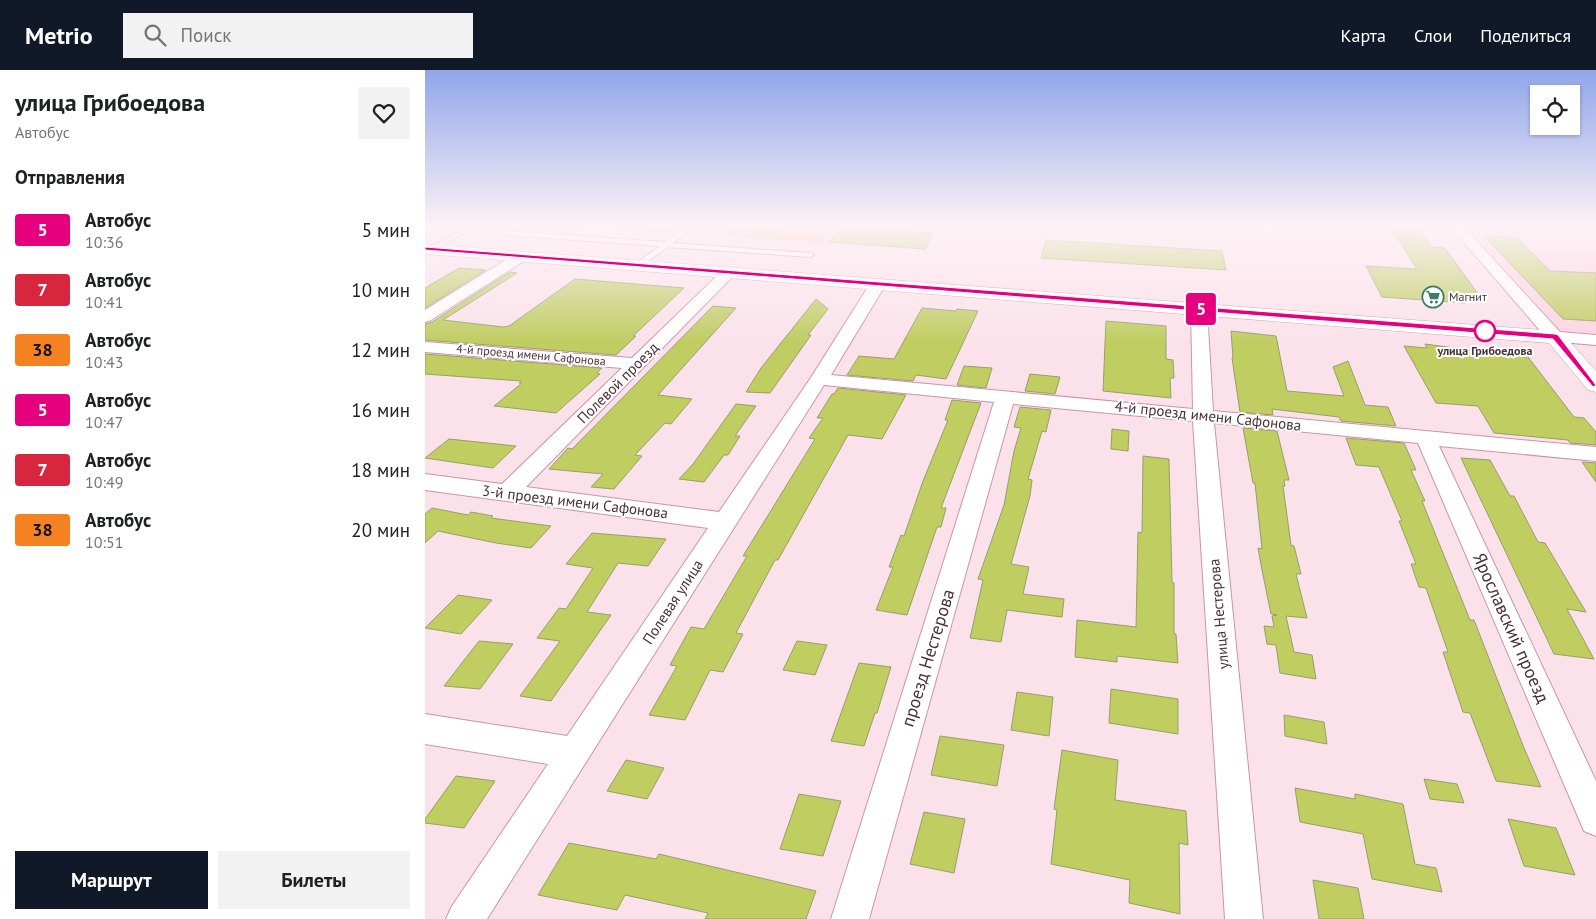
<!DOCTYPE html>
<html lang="ru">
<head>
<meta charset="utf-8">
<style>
  body { margin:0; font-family:"PT Sans",sans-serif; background:#f2f2f2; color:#202124; height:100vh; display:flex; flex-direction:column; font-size:19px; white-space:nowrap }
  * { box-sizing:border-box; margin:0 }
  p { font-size:16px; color:#757577 }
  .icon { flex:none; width:28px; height:28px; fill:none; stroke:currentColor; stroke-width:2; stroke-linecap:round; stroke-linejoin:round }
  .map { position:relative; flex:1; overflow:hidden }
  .sheet { display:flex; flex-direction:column; background:#fff; width:425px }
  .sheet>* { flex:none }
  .badge { padding:0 10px; border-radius:4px; font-size:18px; line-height:32px }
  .fabs { position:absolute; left:1105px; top:15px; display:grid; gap:10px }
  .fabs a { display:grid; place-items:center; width:50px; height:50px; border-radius:0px; background:#fff; box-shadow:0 1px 4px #0004; font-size:25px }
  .map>.badge { position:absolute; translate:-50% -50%; box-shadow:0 0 0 2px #fff }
  h2 { padding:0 15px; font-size:19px; line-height:45px }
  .round { display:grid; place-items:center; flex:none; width:52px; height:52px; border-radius:0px; background:#f2f2f2 }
  .summary { display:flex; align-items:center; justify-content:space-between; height:85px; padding:0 15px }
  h1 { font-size:24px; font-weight:700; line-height:38px }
  .primary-button { display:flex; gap:10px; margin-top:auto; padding:10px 15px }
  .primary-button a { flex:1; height:58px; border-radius:0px; background:#111827; color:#fff; font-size:20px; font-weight:700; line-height:58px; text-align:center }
  .primary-button a+a { background:#f2f2f2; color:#202124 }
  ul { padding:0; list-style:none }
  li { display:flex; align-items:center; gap:15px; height:60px; padding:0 15px }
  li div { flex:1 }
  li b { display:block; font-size:19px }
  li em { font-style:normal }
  li .badge { min-width:55px; font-weight:700; text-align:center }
  header { display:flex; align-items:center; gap:30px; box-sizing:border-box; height:70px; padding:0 25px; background:#111827; color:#fff }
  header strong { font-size:24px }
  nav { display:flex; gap:28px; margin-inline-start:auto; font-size:18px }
  .search { width:350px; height:45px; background:#f2f2f2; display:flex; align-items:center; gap:12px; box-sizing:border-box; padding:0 18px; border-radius:0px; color:#757577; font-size:19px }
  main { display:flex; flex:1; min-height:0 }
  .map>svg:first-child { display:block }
  .built { fill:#fed4e2 }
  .green { fill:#f7bf99 }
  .building { fill:#bfcd61; stroke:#979f6a }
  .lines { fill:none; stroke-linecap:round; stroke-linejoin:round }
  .lane-casing { stroke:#cc93a8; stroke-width:2 }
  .street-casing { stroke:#cc93a8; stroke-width:2 }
  .secondary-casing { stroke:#cc93a8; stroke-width:1 }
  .lane { fill:#fff; fill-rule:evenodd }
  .street { fill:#fff; fill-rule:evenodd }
  .secondary { fill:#fff; fill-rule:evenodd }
  .line { fill:#e6007e; stroke:#fff }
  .stop-dot { fill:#fff; stroke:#e6007e; stroke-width:2.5 }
  .labels { text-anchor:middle; stroke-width:4; stroke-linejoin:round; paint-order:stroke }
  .far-poi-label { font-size:12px; fill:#49313a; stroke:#fff; text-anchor:start }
  .far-stop-label { font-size:12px; font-weight:bold; fill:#49313a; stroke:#fff }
  .far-street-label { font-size:12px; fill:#49313a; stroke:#fff }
  .street-label { font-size:15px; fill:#49313a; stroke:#fff }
  .near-street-label { font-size:18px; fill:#49313a; stroke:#fff }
</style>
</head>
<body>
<header>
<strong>Metrio</strong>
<div class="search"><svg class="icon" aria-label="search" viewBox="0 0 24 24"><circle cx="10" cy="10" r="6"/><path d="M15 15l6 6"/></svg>Поиск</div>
<nav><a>Карта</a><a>Слои</a><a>Поделиться</a></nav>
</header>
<main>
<section class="sheet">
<div class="summary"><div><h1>улица Грибоедова</h1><p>Автобус</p></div><a class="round"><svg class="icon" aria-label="heart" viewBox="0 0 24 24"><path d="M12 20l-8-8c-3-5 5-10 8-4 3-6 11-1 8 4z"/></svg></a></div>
<h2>Отправления</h2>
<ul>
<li><span class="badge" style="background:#e6007e;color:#fff">5</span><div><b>Автобус</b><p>10:36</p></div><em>5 мин</em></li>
<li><span class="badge" style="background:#d7263d;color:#fff">7</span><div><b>Автобус</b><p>10:41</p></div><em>10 мин</em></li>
<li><span class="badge" style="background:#f58220;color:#111">38</span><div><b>Автобус</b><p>10:43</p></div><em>12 мин</em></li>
<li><span class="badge" style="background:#e6007e;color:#fff">5</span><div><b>Автобус</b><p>10:47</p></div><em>16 мин</em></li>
<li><span class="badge" style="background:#d7263d;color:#fff">7</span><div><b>Автобус</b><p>10:49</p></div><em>18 мин</em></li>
<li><span class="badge" style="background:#f58220;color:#111">38</span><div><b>Автобус</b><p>10:51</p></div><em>20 мин</em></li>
</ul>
<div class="primary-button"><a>Маршрут</a><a>Билеты</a></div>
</section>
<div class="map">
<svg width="1171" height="849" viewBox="0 0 1171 849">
  <rect width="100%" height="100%" fill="#fbe2ea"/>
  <path class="built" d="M1034,155H1171V276L1137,273Z"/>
  <path class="green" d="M167,155H258L247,163L163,157Z
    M309,157L404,163L396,173L299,166Z"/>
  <path class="building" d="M964,155H989L1008,177L1020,178L1058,231L1038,229L1040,233L957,227L941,196L992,199Z
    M418,156L509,163L500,179L404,172Z
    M1059,166L1092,168L1125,201L1171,203V251L1138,249Z
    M621,170L797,181L801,200L616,188Z
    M34,198L61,200L0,238V218Z
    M85,202L92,203L18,250L78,257L84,256L150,209L259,218L208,266H211L191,285L0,270V254L7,252Z
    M391,229L403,239L383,265H386L345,323L321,322L336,298Z
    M288,236L311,238L233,325L267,329L246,354L240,353L210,385L217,386L189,419L166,417L178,404L124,399L143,378L147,379Z
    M497,238L531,241L532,239L553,241L521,309L491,305L488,311L422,305L434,286L469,289Z
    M681,251L741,256V289L748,290L749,308H745L746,328L678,321Z
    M806,261L851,266L862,321L919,326L908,297L923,291L940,335L963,337L971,356L916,351L914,347L847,339L848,345L815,342L807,288H808Z
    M1000,274L1052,281L1054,283L1103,287L1149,347L1159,348L1171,362V375L1145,373L1143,370L1069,363L1053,336L1011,333L979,276L1002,278Z
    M0,284L177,298L172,303L175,304L131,343L69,336L97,313H94L96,311L0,304Z
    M539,296L567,298L561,318L532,315Z
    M605,304L635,307L630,324L600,321Z
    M413,318L481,325L457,369L423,365L353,490H350L311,563L318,564L298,602L285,600L260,650L224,645L252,596L245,595L266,557L279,559L322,486H318L390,369L384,368L398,348H392L407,324H409Z
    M527,330L556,333L516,438H521L516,457H512L482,545L451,540L468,497H464L476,465L479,466L498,411L523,350H520Z
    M311,334L331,336L310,366H315L303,385H299L279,412L254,409L268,394Z
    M595,337L626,340L621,362L617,361L603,409L607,410L605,426L586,494L604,497L598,524L639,529L637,547L582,540L576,572L545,568L558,510L553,509L579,435L589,381L596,358L589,357Z
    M818,358L852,361L864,410H859L860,416H858L866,475L869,476L876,504H871L882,548L861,546L869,582L887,585L891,609L855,603L851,575L842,574L839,556L849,557L847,546L852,545L846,544L837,500L833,478L837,479L830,413H828Z
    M687,359L704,361L703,381L686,379Z
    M921,368L979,373L991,400H986L1000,431H997L1045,550H1049L1099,678L1116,717L1071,711L1045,643L1038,642L1018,582H1023L1001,518L994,517L986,494H991L974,451H977L954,397L931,395Z
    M24,369L91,376L68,398L0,388Z
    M718,386L744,389L747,512L749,513V564H751L753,593L692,586V592L650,587L652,550L711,557L713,462L717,463Z
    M1036,388L1065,390L1085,426H1089L1113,472L1120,473L1161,542L1142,539L1169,589L1129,584Z
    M1157,392L1171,393V412Z
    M7,438L43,445L46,442L68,446L66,448L126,456L106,478L71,473L13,461L0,473V444Z
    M167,463L241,469L223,496L193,493L162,542L186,545L126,631L95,626L135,571L112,568L134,538L141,539L168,498L141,494Z
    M33,525L67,530L36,564L0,558Z
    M54,571L88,574L55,619L19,616Z
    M372,571L402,575L390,605L358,600Z
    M434,593L466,597L452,643H450L439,676L406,671Z
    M686,619L753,629V664L684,653Z
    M592,622L628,627L624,666L586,660Z
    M859,645L899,652L902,674L860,666Z
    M515,666L579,675L572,716L506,705Z
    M637,680L693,690L690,730L761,741L763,775L754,773L755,844L704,833L705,810L626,794L632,740L629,739Z
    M201,690L239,698L222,729L182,721Z
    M31,706L70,711L39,758L0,753V749Z
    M999,709L1032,714L1039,733L1005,729Z
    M870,718L930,729V724L978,734L990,794L1011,798L1017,822L947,809L938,764L875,752Z
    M374,724L416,731L398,786L355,779Z
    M499,742L540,749L529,803L485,794Z
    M1083,749L1131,758L1150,805L1099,796Z
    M144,773L231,789L234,784L391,821L381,849H280L283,843L200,825L192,840L113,825Z
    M888,810L933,818L939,849H894Z"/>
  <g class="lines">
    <g class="lane-casing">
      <path id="lane" d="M48,155H55L7,180L2,179Z
        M263,155H270L248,173L385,183L389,185L385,187L243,177L214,197L210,195L211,193L235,176L53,163L50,161L53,159L240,172Z"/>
    </g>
    <g class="street-casing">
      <path id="street" d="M1024,155H1037L1135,262L1171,265V275L1124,271Z
        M97,182L102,183L104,186L102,189L6,250L0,252V240L92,183Z
        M304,198L309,199L311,202L309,205L101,417L294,442L385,309L445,214L448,211H458L461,214L406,305L768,339L766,239L768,236H780L782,239L788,341L1171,377V391L1014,376L1171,711V766L1159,761L993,373L789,353L838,849H800L768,351L588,334L444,849H406L569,332L399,315L62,849H21L27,836L123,694L0,674V644L142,666L283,458L0,420V404L77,414L197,298L0,282V272L207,288L299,199Z"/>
    </g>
    <g class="secondary-casing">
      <path id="secondary" d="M0,174L1130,261L1137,263L1171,301V322L1163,320L1124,273L0,184Z"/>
    </g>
    <use href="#lane" class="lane"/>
    <use href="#street" class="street"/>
    <use href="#secondary" class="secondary"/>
  </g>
  <linearGradient id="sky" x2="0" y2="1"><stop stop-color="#8fa6ea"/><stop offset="0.57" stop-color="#fdf2f6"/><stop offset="1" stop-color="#fdf2f6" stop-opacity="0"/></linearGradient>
  <rect width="1171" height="273" fill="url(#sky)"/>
  <path class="line" d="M0,177L1130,264L1133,265L1171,315L1168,317L1128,269L0,180Z"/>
  <defs>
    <g id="supermarket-ring" transform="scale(1.125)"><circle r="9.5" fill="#fff" stroke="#3b7d6d" stroke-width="1.5"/><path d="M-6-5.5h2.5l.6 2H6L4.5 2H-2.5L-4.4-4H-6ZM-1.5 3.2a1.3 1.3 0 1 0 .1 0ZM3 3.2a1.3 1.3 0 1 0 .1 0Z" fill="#3b7d6d"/></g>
  </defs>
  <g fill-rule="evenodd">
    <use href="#supermarket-ring" x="1008" y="227"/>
  </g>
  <circle class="stop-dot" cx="1060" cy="261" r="10"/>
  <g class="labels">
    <g class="far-poi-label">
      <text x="1024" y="231">Магнит</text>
    </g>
    <g class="far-stop-label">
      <text x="1060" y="285">улица Грибоедова</text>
    </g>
    <g class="far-street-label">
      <text transform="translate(106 285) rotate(5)" y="4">4-й проезд имени Сафонова</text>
    </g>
    <g class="street-label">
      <text transform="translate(193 313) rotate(-45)" y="5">Полевой проезд</text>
      <text transform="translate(783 346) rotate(6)" y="5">4-й проезд имени Сафонова</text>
      <text transform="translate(150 432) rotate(7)" y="5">3-й проезд имени Сафонова</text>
      <text transform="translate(248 532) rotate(-57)" y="5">Полевая улица</text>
      <text transform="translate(794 544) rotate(-95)" y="5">улица Нестерова</text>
    </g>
    <g class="near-street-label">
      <text transform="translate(1086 558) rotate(66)" y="6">Ярославский проезд</text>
      <text transform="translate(503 588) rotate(-73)" y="6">проезд Нестерова</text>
    </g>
  </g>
</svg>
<div class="fabs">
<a><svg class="icon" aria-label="locate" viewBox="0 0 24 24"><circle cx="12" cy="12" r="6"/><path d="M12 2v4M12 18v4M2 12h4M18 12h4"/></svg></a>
</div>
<b class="badge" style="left:776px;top:239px;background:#e6007e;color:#fff">5</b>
</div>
</main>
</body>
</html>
